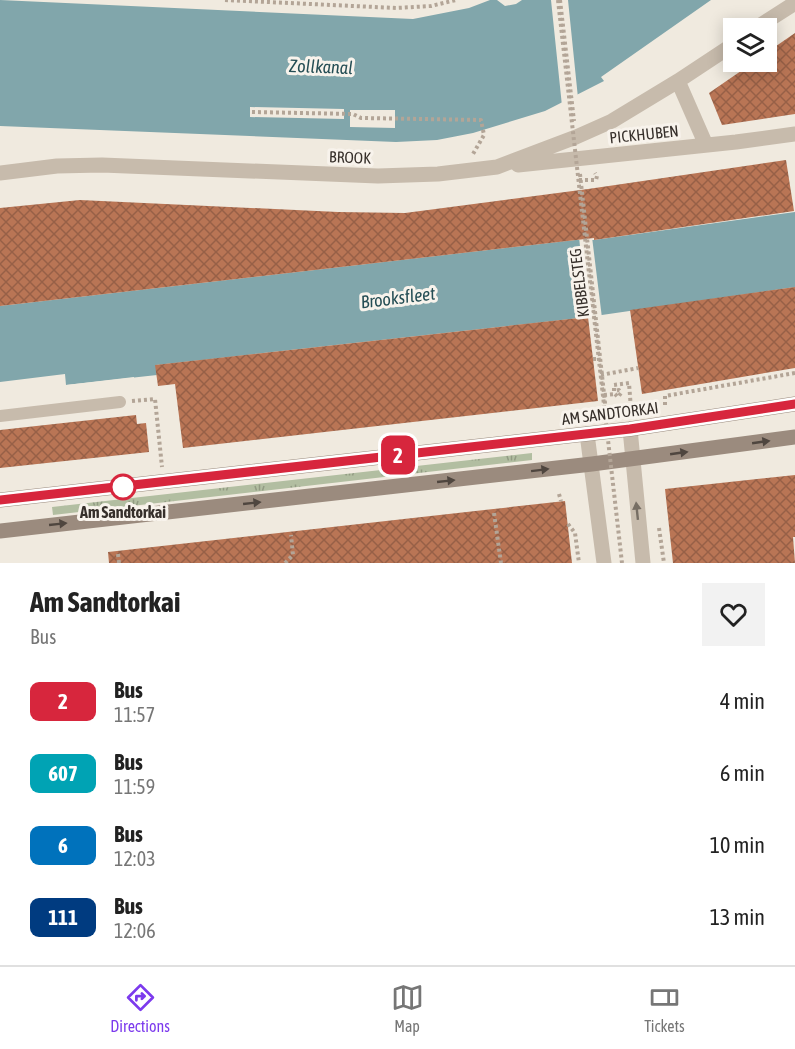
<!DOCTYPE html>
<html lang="en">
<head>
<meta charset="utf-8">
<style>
  body { margin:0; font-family:"Asap Condensed",sans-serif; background:#f2f2f2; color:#222; height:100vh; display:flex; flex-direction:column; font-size:22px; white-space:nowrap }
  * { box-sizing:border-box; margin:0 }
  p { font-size:20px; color:#767676 }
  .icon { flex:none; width:33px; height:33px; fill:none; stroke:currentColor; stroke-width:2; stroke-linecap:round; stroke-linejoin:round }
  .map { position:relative; height:563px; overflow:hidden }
  .details { display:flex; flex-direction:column; background:#fff; flex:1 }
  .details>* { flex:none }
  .badge { padding:0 12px; border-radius:9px; font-size:21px; line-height:39px }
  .buttons { position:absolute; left:723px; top:18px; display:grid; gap:12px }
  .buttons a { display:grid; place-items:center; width:54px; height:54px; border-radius:0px; background:#fff; box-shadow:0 3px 15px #0003; font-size:30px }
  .map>.badge { position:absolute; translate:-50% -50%; box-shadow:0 0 0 3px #fff }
  .round { display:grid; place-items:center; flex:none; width:63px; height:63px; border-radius:0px; background:#f2f2f2 }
  .summary { display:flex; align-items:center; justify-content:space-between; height:102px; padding:0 30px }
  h1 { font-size:28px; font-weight:700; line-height:45px }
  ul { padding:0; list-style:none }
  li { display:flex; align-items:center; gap:18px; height:72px; padding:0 30px }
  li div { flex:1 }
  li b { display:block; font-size:22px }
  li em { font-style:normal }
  li .badge { min-width:66px; font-weight:700; text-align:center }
  .tab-bar { display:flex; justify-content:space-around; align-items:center; height:84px; border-top:2px solid #e0e0e0; background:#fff; font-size:16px; color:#767676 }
  .tab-bar a { display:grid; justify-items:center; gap:3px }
  .tab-bar .selected { color:#7c3aed }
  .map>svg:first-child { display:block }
  .grass { fill:url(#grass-tufts) }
  .water { fill:#81a6ab }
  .pier { fill:#f0eadf }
  .building { fill:url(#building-cross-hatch) }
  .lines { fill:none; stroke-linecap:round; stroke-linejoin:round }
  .path { stroke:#b3a597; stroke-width:4; stroke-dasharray:3 3; stroke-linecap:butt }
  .service { stroke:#c7bbac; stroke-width:12 }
  .minor { stroke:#c7bbac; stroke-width:15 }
  .secondary { stroke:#9b8b7e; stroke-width:15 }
  .path-bridge { stroke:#b3a597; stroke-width:4; stroke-dasharray:3 3; stroke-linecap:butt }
  .oneway { fill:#4f463f }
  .oneway2 { fill:#776e64 }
  .line-casing { stroke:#fff; stroke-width:14 }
  .line { stroke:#d7263d; stroke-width:9 }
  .stop-dot { fill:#fff; stroke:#d7263d; stroke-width:3 }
  .labels { text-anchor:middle; stroke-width:6; stroke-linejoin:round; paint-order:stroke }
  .street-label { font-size:16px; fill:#362f2a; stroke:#f8f3ec }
  .stop-label { font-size:16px; font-weight:bold; fill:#362f2a; stroke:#f8f3ec }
  .water-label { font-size:18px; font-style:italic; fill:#244d54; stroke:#f8f3ec }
</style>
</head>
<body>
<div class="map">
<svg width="795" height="563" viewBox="0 0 795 563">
  <defs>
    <pattern id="grass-tufts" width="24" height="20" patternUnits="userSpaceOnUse" patternTransform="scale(1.5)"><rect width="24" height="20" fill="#b2bea1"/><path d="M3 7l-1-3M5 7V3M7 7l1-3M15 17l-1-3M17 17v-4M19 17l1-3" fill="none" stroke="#929b83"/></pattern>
    <pattern id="building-cross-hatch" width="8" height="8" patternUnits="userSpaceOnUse" patternTransform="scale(1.5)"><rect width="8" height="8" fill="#b97555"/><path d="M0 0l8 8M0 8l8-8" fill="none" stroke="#976047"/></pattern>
  </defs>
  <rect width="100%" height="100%" fill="#f0eadf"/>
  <path class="grass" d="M532,453V460L53,515L52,507Z"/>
  <path class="water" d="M0,0L413,19L469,8L490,0H497L505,6L516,4L522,0H711L601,77L604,81L545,111L473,133L437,140L396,142L0,126Z
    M795,212V287L588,317L156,365L157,375L66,385L65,374L0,382V306L576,240H594Z"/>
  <path class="pier" d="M551,0H568L578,98L562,106Z
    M250,107L344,109V119L250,117Z
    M350,110H395V128L350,127Z
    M579,237H592L602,318L588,320Z
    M134,377V380L66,388V385Z"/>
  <path class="building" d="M795,33V114L722,125L709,93L754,62H766V53Z
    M786,160L794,211L594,240V238L0,306V208L80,200L338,212L405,213L588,189Z
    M795,287V368L642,394L630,310Z
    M588,317L598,401L183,448L175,384L158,386L155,365Z
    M136,415L137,424L146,423L149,452L0,468V430Z
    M795,475V537H793L795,563H673L665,489Z
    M565,501L572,563H109L108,552Z"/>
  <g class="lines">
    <path class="path" d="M225,0L396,8L431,6L456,0
      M560,0L574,121
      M252,112L353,114L361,118L481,120L484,135L473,154
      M580,174L606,412
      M579,180H596L597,176L595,173
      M593,359H599
      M615,394L618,397L621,393L619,390L614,391V385L629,383L631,409
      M132,401L155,399L162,467
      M665,405V396L795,373
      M614,411L633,409
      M559,494L561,501
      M494,513L501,563
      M568,524L575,533L579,563
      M659,528L664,563
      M118,554L119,563
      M285,563L293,555L291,535"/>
    <path class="service" d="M0,416L120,402"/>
    <path class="minor" d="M756,28L795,3
      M678,81L706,145
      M518,165L736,142L795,134
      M0,173L57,166L102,165L378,176L438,174L497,167L576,137L612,121L678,81L734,44
      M630,429L643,563
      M587,434L604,563"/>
    <path class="secondary" d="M0,500L630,429L795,404
      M0,531L592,464L795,437"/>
    <path class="path-bridge" d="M558,0L622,563
      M601,375L638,368
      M604,395L615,394"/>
  </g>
  <defs><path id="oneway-solid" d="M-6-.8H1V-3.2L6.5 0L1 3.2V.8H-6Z" transform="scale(1.5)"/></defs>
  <g class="oneway">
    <use href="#oneway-solid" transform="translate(761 442) rotate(-8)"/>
    <use href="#oneway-solid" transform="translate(679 453) rotate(-8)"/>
    <use href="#oneway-solid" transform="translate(540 470) rotate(-7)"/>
    <use href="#oneway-solid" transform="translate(446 481) rotate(-6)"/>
    <use href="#oneway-solid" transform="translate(252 503) rotate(-6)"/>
    <use href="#oneway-solid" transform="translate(58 524) rotate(-6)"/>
  </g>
  <use class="oneway2" href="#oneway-solid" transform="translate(637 511) rotate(-96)"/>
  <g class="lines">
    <g class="line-casing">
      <path id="line" d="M0,500L630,429L795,404"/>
    </g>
    <use href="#line" class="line"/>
  </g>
  <circle class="stop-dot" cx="123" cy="487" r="12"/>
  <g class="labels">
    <g class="street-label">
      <text transform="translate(644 134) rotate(-6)" y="6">PICKHUBEN</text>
      <text transform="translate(350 157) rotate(2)" y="6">BROOK</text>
      <text transform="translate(579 283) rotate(-97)" y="6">KIBBELSTEG</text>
      <text transform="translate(610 413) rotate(-7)" y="6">AM SANDTORKAI</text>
    </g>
    <g class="stop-label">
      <text x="123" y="518">Am Sandtorkai</text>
    </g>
    <g class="water-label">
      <text transform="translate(321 67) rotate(2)" y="6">Zollkanal</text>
      <text transform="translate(398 298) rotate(-7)" y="6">Brooksfleet</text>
    </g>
  </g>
</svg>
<div class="buttons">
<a><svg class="icon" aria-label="layers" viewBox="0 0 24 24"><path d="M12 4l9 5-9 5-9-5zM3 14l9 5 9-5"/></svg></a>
</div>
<b class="badge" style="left:398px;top:455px;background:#d7263d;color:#fff">2</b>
</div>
<section class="details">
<div class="summary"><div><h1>Am Sandtorkai</h1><p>Bus</p></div><a class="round"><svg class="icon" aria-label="heart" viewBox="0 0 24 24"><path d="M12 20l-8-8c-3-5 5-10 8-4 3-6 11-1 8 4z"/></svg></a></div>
<ul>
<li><span class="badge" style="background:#d7263d;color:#fff">2</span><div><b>Bus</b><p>11:57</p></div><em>4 min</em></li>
<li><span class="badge" style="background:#00a3b4;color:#fff">607</span><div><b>Bus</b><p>11:59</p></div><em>6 min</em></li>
<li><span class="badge" style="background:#0072bc;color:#fff">6</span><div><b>Bus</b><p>12:03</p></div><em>10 min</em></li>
<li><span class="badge" style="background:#003b80;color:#fff">111</span><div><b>Bus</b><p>12:06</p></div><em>13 min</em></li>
</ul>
</section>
<nav class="tab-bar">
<a class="selected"><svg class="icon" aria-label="directions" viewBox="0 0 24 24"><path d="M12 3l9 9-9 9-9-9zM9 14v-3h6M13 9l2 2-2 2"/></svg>Directions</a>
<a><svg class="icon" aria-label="map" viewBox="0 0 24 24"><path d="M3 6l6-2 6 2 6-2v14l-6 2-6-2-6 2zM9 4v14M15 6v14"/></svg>Map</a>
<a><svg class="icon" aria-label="tickets" viewBox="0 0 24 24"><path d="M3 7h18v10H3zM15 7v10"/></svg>Tickets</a>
</nav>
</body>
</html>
